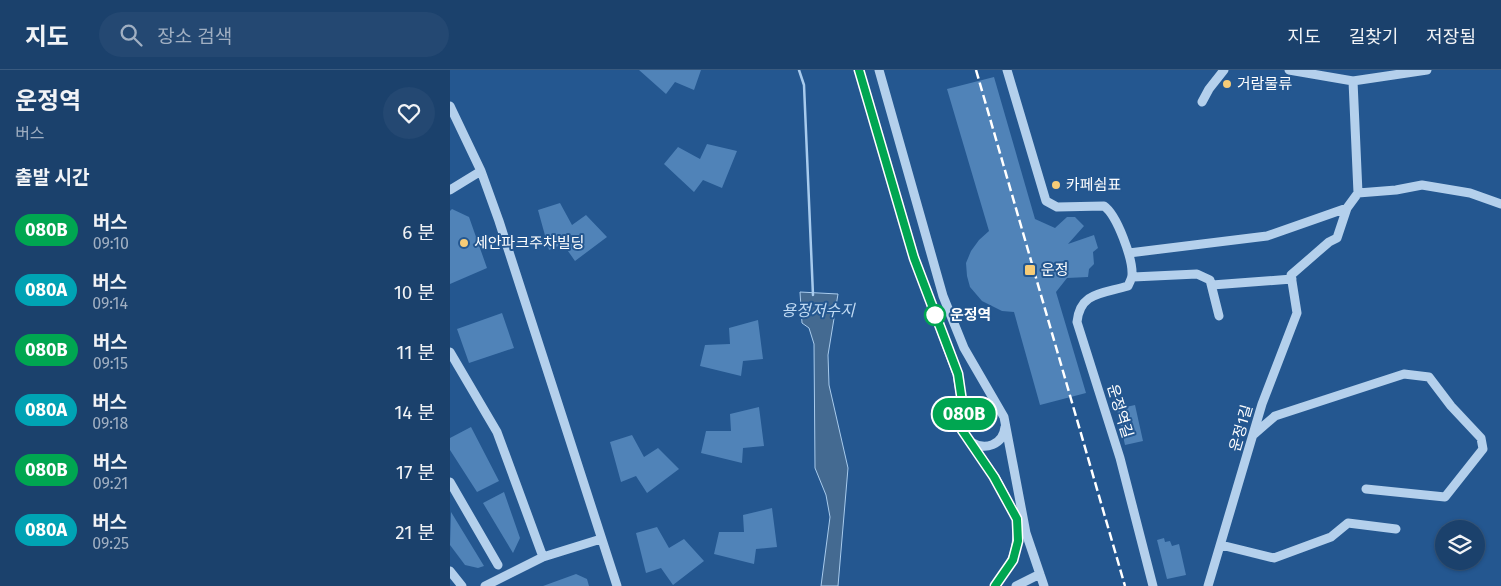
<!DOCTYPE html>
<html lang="ko">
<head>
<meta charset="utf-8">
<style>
  body { margin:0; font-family:"Fira Sans","Noto Sans KR",sans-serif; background:#244872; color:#f1f3f6; height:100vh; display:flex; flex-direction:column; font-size:19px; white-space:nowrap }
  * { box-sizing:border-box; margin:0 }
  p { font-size:16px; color:#a0afc2 }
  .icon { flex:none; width:28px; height:28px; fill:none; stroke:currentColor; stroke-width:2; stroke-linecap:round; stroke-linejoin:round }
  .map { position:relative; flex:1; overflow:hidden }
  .drawer { display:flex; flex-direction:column; background:#1b416c; width:450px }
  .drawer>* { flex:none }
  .badge { padding:0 10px; border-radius:16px; font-size:18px; line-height:32px }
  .controls { position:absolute; left:985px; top:450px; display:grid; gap:10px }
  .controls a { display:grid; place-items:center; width:50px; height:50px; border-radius:50%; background:#1b416c; box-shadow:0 1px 4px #0004,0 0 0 1px #395a7f; font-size:25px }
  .map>.badge { position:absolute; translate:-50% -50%; box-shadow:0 0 0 2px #fff }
  h2 { padding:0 15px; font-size:19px; line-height:45px }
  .round { display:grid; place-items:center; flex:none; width:52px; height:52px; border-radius:26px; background:#244872 }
  .head { display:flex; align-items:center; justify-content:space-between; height:85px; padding:0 15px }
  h1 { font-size:24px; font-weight:700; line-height:38px }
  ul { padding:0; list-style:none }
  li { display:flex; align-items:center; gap:15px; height:60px; padding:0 15px }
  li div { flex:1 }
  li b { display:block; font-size:19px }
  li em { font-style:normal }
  li .badge { min-width:55px; font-weight:700; text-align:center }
  header { display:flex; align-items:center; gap:30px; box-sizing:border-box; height:70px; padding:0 25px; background:#1b416c; border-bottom:1px solid #395a7f }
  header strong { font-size:24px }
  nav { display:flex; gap:28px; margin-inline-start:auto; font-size:18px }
  .search { width:350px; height:45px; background:#244872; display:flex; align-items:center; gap:12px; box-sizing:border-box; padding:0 18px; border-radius:28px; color:#a0afc2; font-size:19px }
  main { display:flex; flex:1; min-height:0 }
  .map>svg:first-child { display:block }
  .water { fill:#446a91; stroke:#a8cbed }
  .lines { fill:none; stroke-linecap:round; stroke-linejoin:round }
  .stream { stroke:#a8cbed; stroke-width:2.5 }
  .building { fill:#5083b8 }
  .minor { stroke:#b4d0ec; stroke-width:9 }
  .rail { stroke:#fff; stroke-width:2.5; stroke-dasharray:9 4; stroke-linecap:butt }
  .line-casing { stroke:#fff; stroke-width:11 }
  .line { stroke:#00a651; stroke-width:8 }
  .poi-dot { fill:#f7cc77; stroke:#245790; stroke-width:2 }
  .stop-dot { fill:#fff; stroke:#00a651; stroke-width:2.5 }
  .labels { text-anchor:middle; stroke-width:4; stroke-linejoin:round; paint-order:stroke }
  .poi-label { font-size:15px; fill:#fff; stroke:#245790; text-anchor:start }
  .stop-label { font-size:15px; font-weight:bold; fill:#fff; stroke:#245790; text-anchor:start }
  .street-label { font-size:15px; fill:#fff; stroke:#245790 }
  .water-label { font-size:16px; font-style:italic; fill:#c0daf3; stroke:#245790 }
</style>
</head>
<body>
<header>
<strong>지도</strong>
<div class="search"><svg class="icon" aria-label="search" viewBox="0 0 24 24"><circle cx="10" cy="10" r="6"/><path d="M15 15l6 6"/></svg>장소 검색</div>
<nav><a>지도</a><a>길찾기</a><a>저장됨</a></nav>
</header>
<main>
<section class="drawer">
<div class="head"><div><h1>운정역</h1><p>버스</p></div><a class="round"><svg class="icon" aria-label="heart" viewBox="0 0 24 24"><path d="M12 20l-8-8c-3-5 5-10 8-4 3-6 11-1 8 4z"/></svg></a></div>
<h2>출발 시간</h2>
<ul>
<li><span class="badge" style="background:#00a651;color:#fff">080B</span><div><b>버스</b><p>09:10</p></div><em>6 분</em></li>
<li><span class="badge" style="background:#00a3b4;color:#fff">080A</span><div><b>버스</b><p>09:14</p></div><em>10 분</em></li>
<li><span class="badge" style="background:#00a651;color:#fff">080B</span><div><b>버스</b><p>09:15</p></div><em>11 분</em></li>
<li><span class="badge" style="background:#00a3b4;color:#fff">080A</span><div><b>버스</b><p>09:18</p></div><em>14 분</em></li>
<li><span class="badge" style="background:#00a651;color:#fff">080B</span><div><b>버스</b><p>09:21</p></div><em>17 분</em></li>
<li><span class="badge" style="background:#00a3b4;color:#fff">080A</span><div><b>버스</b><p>09:25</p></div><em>21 분</em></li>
</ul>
</section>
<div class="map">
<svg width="1051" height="516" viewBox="0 0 1051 516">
  <rect width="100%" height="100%" fill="#245790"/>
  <path class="water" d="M350,222L388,224L378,285L379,315L398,398L388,516H371L380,447L376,425L365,398L364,274L359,258L352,253Z"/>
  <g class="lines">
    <path class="stream" d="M349,0L354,15L363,225"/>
  </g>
  <path class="building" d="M189,0H251L244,20L225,12L216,24Z
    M544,7L585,149L605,158L617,147H625L634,156L618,174L644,165L648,178L643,182L644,194L639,199L638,207L617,208L606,222L636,323L590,335L564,242L552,241L532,231L520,217L517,206L516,193L521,181L529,170L539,161L497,19Z
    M257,74L287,81L272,118L253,110L244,122L214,94L228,77L250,89Z
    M110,133L122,155L136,145L157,167L125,191L113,174L99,180L88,140Z
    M2,139L19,147L37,198L0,214V141Z
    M52,243L64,278L19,293L7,259Z
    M308,250L313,289L293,291L291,306L250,296L255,275L280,274L279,258Z
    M685,335L693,371L675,375L667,339Z
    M309,337L314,376L293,378L292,393L251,383L256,361H281L280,344Z
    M21,357L49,411L27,422L0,380V368Z
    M182,365L194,387L208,378L229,399L197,423L186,406L171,412L160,372Z
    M54,422L70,468L63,483L33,433Z
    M322,438L327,477L306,479L304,494L264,484L269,462H294L293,445Z
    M1,442L34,496L28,498L15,495L0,475Z
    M207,457L219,478L234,469L254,491L223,515L211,498L196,503L186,463Z
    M714,468L715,472L720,471L722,476L729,474L736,505L717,509L707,470Z
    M126,504L137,509L139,516H93Z"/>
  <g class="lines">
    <path class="minor" d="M409,0L464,188L507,304L514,345L512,360L545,407L572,458
      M429,0L493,226L514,278L554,347L576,463L594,516
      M557,0L596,131L607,137L654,136C667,145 683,189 682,205C682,209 679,213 678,216C652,224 630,222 627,252L670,388L703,516
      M839,0L903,11L977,0
      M752,32L759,19L774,0
      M0,36L31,101L49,151L167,516
      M0,120L31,101
      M908,123L946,120L972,115L1020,123L1051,134
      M679,183L817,166L897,138
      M683,207L747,204L760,210L769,246
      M762,215L842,209
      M0,282L47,362L93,487
      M514,345C523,334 536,330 548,339
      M803,365L825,346L954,304L979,307L1001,336L1031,368L1033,379L995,427L916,419
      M521,372C535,381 553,375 555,357
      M0,412L48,495
      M771,475L824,488L881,467L898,453L946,459
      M0,501L12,516
      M35,516L93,487L151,469
      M545,516C564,490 568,483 567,450
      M566,516L590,504
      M758,516L812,334L847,243L841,205L879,172L887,168L897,138L908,123L903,11"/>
    <path class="rail" d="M526,0L675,516"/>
  </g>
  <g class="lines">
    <g class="line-casing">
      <path id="line" d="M409,0L464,188L508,304L514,345L512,360L544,407L567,449L568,471L563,490L545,516"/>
    </g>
    <use href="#line" class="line"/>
  </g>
  <g class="poi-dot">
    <circle cx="777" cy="14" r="5"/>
    <circle cx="606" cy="115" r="5"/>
    <circle cx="14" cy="173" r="5"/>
    <rect x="574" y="194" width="12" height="12" rx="2.5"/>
  </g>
  <circle class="stop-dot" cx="485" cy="245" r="10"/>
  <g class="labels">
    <g class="poi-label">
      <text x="787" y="19">거람물류</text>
      <text x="616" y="120">카페쉼표</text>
      <text x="24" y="178">세안파크주차빌딩</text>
      <text x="591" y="205">운정</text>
    </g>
    <g class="stop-label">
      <text x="500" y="250">운정역</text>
    </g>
    <g class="street-label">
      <text transform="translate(670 341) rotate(73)" y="5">운정역길</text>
      <text transform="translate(791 358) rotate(-74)" y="5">운정1길</text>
    </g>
    <g class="water-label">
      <text x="368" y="246">용정저수지</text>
    </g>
  </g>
</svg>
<div class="controls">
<a><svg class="icon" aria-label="layers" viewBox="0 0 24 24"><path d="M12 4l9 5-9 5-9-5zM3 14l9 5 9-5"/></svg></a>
</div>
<b class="badge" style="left:514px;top:344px;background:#00a651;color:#fff">080B</b>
</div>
</main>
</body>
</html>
